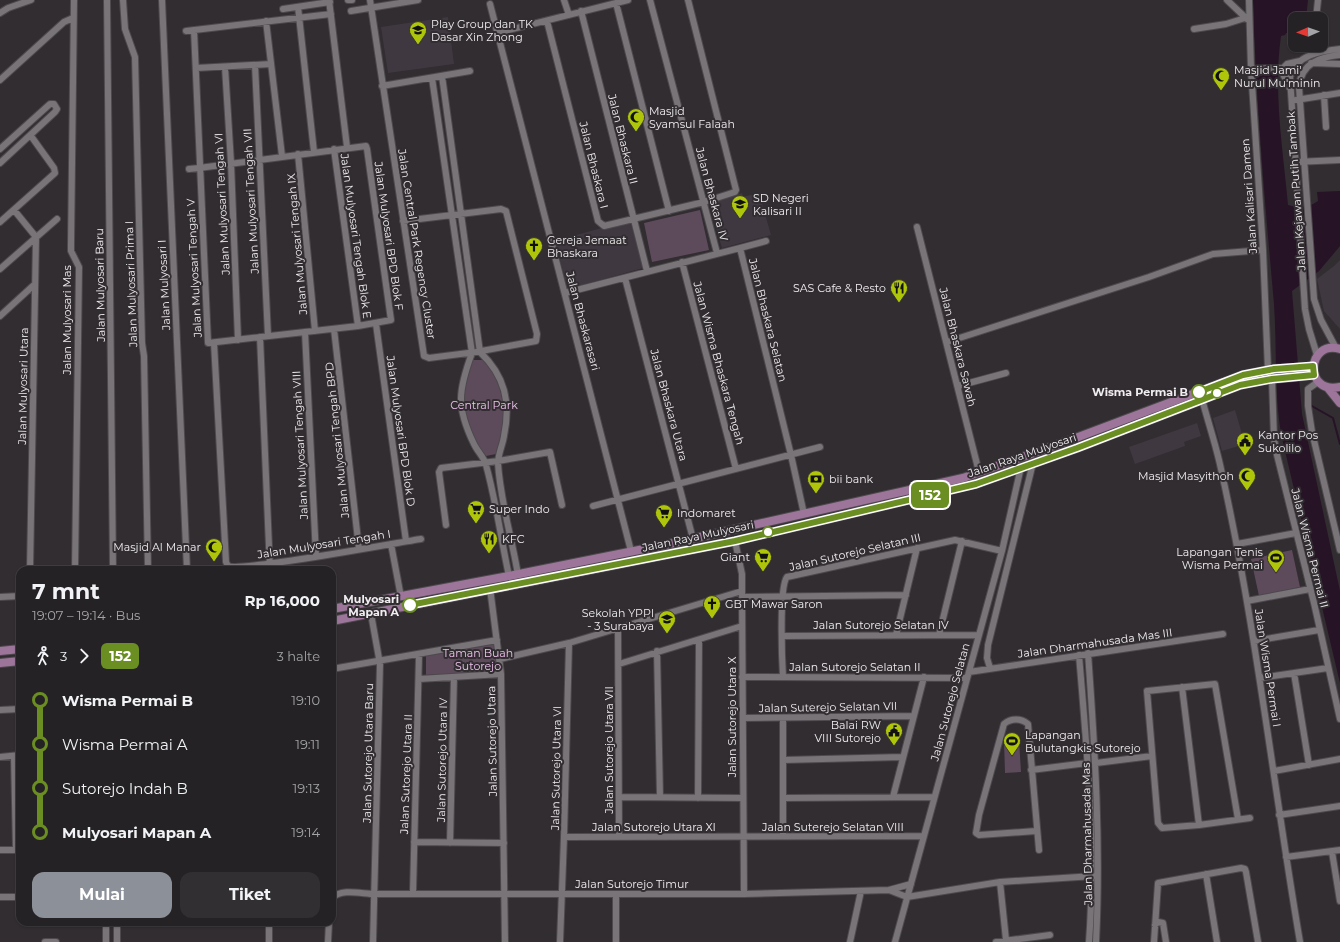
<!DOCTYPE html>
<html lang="id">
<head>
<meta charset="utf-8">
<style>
  body { margin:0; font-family:Montserrat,sans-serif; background:#312f32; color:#f1f3f6; height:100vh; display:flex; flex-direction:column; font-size:15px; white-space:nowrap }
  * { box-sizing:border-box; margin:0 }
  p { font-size:13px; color:#a3a4a7 }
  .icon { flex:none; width:22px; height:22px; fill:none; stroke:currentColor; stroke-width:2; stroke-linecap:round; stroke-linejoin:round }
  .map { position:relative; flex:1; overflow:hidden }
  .details { position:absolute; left:16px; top:566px; width:320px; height:360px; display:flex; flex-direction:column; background:#252225; border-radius:12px; box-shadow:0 1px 3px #0004,0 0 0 1px #423f42 }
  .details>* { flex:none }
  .badge { padding:0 8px; border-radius:6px; font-size:14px; line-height:26px }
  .needle { width:26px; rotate:268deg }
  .tools { position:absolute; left:1288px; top:12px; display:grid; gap:8px }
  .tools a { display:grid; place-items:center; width:40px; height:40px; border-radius:8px; background:#252225; box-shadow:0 1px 3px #0004,0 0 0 1px #423f42; font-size:20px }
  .map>.badge { position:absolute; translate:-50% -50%; box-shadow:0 0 0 2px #fff }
  .legs { display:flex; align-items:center; gap:6px; height:44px; padding:0 16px; font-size:13px }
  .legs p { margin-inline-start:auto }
  .overview { display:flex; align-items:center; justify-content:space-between; height:68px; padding:0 16px }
  h1 { font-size:22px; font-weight:700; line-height:30px }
  .primary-button { display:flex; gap:8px; margin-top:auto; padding:8px 16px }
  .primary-button a { flex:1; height:46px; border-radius:12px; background:#8c9099; color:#fff; font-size:16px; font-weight:700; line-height:46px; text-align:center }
  .primary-button a+a { background:#312f32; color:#f1f3f6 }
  ul { padding:0 16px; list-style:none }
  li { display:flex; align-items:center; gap:14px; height:44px; font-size:15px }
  li i { display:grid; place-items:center; width:6px; height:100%; margin:0 5px; background:currentColor }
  li i::after { content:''; width:10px; height:10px; margin:-5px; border:3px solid; border-radius:50%; background:#252225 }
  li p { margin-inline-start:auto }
  li:first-child i { background:linear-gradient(#0000 50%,currentColor 0) }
  li:last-child i { background:linear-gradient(currentColor 50%,#0000 0) }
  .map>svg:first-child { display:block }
  .built { fill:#403840 }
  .green { fill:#5d4b5c }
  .water { fill:#271326 }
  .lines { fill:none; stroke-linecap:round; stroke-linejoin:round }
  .stream { stroke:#271326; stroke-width:2 }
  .minor-casing { stroke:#4d494d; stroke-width:8 }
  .major-casing { stroke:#4d494d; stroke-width:10 }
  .minor { stroke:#787478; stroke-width:6 }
  .major { stroke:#9d759b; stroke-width:8 }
  .line-1-casing { stroke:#fff; stroke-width:9 }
  .line-1 { stroke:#6b8e23; stroke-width:6 }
  .stop-1-dot { fill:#fff; stroke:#6b8e23; stroke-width:2 }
  .labels { text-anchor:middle; stroke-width:4; stroke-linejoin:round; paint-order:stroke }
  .poi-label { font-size:11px; fill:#f1eef1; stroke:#312d31; text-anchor:start }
  .street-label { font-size:11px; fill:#f1eef1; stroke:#312d31 }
  .stop-label { font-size:11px; font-weight:bold; fill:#f1eef1; stroke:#312d31; text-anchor:end }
  .park-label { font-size:11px; fill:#efc2ed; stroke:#312d31 }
</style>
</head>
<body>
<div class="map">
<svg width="1340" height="942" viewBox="0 0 1340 942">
  <rect width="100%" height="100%" fill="#312d31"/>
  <path class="built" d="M448,17L454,64L388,73L381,27Z
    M742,193L743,197L759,193L771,235L722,248L709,204Z
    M630,220L643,268L568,289L555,241Z
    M1340,260V329L1324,311L1317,279L1334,266Z
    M1235,410L1245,444L1222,451L1213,418Z
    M1197,423L1201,436L1184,442L1185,446L1135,464L1129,447Z"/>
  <path class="green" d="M700,210L709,250L652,262L644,223Z
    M473,360H484C507,387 508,422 496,454L486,456C463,430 458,391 473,360Z
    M1292,550L1300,587L1259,596L1251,559Z
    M496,643L500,672L426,675V655Z
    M1019,740L1021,772L1005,773L1004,741Z"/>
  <path class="water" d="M1253,0H1308L1306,19H1295V32L1286,33L1285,35L1281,36C1273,92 1283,149 1288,205C1299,208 1308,208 1318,201L1317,192L1340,191V246L1319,271L1292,291L1302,414L1340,591V683L1281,434C1274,391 1277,348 1274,304C1265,203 1256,102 1253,0Z"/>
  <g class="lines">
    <path class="stream" d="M1310,405L1333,418L1340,444"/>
    <g class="minor-casing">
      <path id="minor" d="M74,0L71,245V251L79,267L75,570
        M107,0L113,570
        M123,0L125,29L135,57L142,343L144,356L148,570
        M162,0L187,570
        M329,0L347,147
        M348,0H352
        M370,0L424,356L429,358L476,352L536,341L537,334L506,211L501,209L403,221
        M564,0L569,15
        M650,0L717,253
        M1227,0L1247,19
        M1249,0L1251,69L1263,250L1268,370
        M616,3L669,211
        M490,4L631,551
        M298,7L314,152
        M283,9L330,2
        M351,11L418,0
        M581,11L647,271
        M0,13L8,8L31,0
        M1316,19L1318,0
        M266,21L282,156
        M547,21L598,221L604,226L704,202L735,192L736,190L688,0
        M1194,29L1226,24L1245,18
        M186,31L331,14
        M497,33L628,0
        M1314,53V45
        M1311,63L1340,64
        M255,65L268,336
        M225,67L231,163L238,340
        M196,68L271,64
        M1251,69L1283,68
        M442,76L480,352C505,376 511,402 504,436C503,444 498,454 498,463C500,500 512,538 518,575
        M432,78L472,353C458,391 456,407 474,444C477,451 484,457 486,465C496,501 501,539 509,576
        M0,80L64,22L73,18
        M382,86L470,71
        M1289,87L1283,74V68L1287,64L1300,61
        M1324,95L1326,127
        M1296,100L1340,93
        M0,149L50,104H54L57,109L55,112L0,163
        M334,149L358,326
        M298,154L315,331
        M1295,162L1340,160
        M189,169L199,168L366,146L367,149L391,320L358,326L208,343L194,30
        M14,210L36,237L30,570
        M0,222L55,173L54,168L31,136
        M917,227L979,472
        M740,248L766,241
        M682,262L736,469
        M0,269L57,219
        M625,278L693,539
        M565,293L740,248L791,455L804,514
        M0,316L35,284
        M376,324L406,541
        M334,329L359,549
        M305,332L316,556
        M260,337L270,570
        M947,342L1149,277L1213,254L1263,250
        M214,343L226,562L228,566C240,572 395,543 421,539
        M1336,348L1321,320L1314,299L1299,87C1301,63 1320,57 1340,55
        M1317,355L1309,329L1305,309L1290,77C1296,55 1320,51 1340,49
        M1272,379L1274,439L1277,455L1314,603L1340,719
        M1318,382L1308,389V406L1312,432L1340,550
        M958,386L1006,373
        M1202,399C1208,422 1216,445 1221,469C1256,625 1273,784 1300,942
        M593,506L820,447
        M446,525L439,472L441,468L498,461L550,452L562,505
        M735,541L742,574V591L744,894
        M391,544L401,597
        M1237,544L1296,533
        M490,588L501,674L505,942
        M0,597L20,596
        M742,597L906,595
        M1247,601L1310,589
        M371,614L380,664L373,942
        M618,627L619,837
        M896,635L917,548
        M939,635L962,541
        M783,636L979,635
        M1254,641L1319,630
        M657,651L660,797
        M1088,653C1095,750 1101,845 1096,942
        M1079,655C1087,750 1096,847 1089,942
        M500,659L569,643L742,591
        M619,664L742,626
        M990,668L987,658L988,645L1033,463
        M332,669L497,640
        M969,672L1223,634
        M1294,673L1309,765
        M742,677L967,678
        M783,677C782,661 779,586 787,577L955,540L1002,551
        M1260,678L1328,668
        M419,679L501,674
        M1182,687L1199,825
        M0,710L20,709
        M743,718L913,716
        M14,756L16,850
        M0,757L20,755
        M783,760L902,757
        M1096,763L1152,756
        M1031,770L1087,763
        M1274,771L1340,759
        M619,797L743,798
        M893,797L924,677
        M698,798L699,640
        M783,798L934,797
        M1279,815L1340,806
        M1238,819L1215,684L1147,691L1158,823L1162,828L1199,825L1250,818
        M1036,831L979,835L976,833L979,815L1004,724C1011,718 1021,718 1028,724L1039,850
        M783,836V718
        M564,837L923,836
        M414,842L504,843
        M450,843L454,677
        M0,850H20
        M1332,852L1340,901
        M1286,857L1340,850
        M1206,874L1217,942
        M1000,882L1006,940
        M889,890L907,897
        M413,893L419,655
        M616,894V942
        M0,897H20
        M907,897L1000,882L1094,876
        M332,898C342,888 362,894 375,894H744L889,890L911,884
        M106,922V942
        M117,922V942
        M1155,925L1158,922L1163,923L1166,942
        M45,942H56
        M269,942V922
        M328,942L329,922
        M560,942L564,837L569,643
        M850,942L861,891
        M895,942L1002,551L1021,467
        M996,942L1050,935
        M1154,942L1158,883L1241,868L1245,869L1246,872L1258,942"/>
    </g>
    <g class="major-casing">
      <path id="major" d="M1340,349C1307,339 1303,395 1340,387
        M1328,388L1340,403
        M332,609L509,576L669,544L963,478L1073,439L1243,375L1274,369L1313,367
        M332,621L735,541L976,484L1077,448L1240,385L1272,379L1314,375
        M0,651L20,649
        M0,663L20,661"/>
    </g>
    <use href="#minor" class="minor"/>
    <use href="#major" class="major"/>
  </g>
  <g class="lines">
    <g class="line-1-casing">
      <path id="line-1" d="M410,605L735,541L976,484L1077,448L1240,385L1272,379L1314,375L1313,366L1274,369L1243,375L1199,392"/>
    </g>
    <use href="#line-1" class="line-1"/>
  </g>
  <defs>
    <g id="school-pin" transform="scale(0.9)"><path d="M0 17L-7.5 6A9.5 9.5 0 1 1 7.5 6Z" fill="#aec509" stroke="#312d31"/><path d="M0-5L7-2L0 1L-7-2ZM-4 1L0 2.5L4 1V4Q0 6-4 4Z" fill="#111"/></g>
    <g id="mosque-pin" transform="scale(0.9)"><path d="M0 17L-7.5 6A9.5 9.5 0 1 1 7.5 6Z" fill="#aec509" stroke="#312d31"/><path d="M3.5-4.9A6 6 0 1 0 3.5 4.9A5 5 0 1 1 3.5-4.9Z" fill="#111"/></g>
    <g id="church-pin" transform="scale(0.9)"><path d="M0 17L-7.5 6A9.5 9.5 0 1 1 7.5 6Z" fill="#aec509" stroke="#312d31"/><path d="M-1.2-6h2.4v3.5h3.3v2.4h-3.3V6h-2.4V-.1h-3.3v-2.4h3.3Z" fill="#111"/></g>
    <g id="restaurant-pin" transform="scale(0.9)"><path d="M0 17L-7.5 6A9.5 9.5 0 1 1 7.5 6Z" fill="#aec509" stroke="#312d31"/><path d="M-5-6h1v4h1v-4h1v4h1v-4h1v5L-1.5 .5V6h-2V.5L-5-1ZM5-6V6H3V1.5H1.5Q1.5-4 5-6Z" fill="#111"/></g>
    <g id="civic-pin" transform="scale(0.9)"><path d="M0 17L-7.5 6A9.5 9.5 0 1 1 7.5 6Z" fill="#aec509" stroke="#312d31"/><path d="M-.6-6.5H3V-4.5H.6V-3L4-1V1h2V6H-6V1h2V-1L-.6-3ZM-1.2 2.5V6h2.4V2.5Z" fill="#111"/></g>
    <g id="bank-pin" transform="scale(0.9)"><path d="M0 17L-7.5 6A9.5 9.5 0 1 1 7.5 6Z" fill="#aec509" stroke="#312d31"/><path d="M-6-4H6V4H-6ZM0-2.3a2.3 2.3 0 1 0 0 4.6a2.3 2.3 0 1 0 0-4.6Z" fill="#111"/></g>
    <g id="supermarket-pin" transform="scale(0.9)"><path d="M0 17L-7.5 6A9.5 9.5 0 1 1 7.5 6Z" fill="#aec509" stroke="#312d31"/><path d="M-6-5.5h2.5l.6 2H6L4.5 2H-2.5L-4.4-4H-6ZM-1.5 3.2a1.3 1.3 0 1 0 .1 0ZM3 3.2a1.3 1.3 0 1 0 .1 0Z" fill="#111"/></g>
    <g id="stadium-pin" transform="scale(0.9)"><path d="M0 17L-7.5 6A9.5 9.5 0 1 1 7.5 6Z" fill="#aec509" stroke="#312d31"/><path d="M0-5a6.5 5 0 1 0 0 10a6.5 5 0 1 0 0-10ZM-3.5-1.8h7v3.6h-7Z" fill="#111"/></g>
  </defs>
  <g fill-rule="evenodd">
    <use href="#school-pin" x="418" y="30"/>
    <use href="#mosque-pin" x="1221" y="76"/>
    <use href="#mosque-pin" x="636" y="117"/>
    <use href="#school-pin" x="740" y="204"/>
    <use href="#church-pin" x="534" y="246"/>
    <use href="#restaurant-pin" x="899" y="288"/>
    <use href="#civic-pin" x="1245" y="441"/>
    <use href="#mosque-pin" x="1247" y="476"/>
    <use href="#bank-pin" x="816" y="479"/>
    <use href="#supermarket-pin" x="476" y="509"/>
    <use href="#supermarket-pin" x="664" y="513"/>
    <use href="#restaurant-pin" x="489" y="539"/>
    <use href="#mosque-pin" x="214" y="547"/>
    <use href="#supermarket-pin" x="763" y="557"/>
    <use href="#stadium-pin" x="1276" y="558"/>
    <use href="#church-pin" x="712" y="604"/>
    <use href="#school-pin" x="667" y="619"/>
    <use href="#civic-pin" x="894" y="731"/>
    <use href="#stadium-pin" x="1012" y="741"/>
  </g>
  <g class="stop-1-dot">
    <circle cx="1199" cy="392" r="7"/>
    <circle cx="1217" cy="393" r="5"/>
    <circle cx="768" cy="532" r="5"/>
    <circle cx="410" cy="605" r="7"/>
  </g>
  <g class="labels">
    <g class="poi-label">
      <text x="431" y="28">Play Group dan TK<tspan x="431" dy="13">Dasar Xin Zhong</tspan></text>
      <text x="1234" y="74">Masjid Jami'<tspan x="1234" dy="13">Nurul Mu'minin</tspan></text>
      <text x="649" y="115">Masjid<tspan x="649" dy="13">Syamsul Falaah</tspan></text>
      <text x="753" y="202">SD Negeri<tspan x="753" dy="13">Kalisari II</tspan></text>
      <text x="547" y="244">Gereja Jemaat<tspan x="547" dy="13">Bhaskara</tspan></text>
      <text x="886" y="292" text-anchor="end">SAS Cafe &amp; Resto</text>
      <text x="1258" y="439">Kantor Pos<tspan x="1258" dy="13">Sukolilo</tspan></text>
      <text x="1234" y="480" text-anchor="end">Masjid Masyithoh</text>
      <text x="829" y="483">bii bank</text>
      <text x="489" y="513">Super Indo</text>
      <text x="677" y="517">Indomaret</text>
      <text x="502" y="543">KFC</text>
      <text x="201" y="551" text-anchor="end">Masjid Al Manar</text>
      <text x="1263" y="556" text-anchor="end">Lapangan Tenis<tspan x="1263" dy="13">Wisma Permai</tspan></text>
      <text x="750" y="561" text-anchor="end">Giant</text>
      <text x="725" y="608">GBT Mawar Saron</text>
      <text x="654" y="617" text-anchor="end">Sekolah YPPI<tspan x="654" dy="13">- 3 Surabaya</tspan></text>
      <text x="881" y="729" text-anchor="end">Balai RW<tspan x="881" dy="13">VIII Sutorejo</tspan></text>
      <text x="1025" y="739">Lapangan<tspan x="1025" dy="13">Bulutangkis Sutorejo</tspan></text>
    </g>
    <g class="street-label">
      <text transform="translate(623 139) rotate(76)" y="4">Jalan Bhaskara II</text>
      <text transform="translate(594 165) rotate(76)" y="4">Jalan Bhaskara I</text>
      <text transform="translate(1296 191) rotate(-94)" y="4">Jalan Kejawan Putih Tambak</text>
      <text transform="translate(712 194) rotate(75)" y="4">Jalan Bhaskara IV</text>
      <text transform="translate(1249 196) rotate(-94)" y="4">Jalan Kalisari Damen</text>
      <text transform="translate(251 201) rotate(-93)" y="4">Jalan Mulyosari Tengah VII</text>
      <text transform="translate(222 204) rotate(-93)" y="4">Jalan Mulyosari Tengah VI</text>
      <text transform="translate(356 236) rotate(82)" y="4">Jalan Mulyosari Tengah Blok E</text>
      <text transform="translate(389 236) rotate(82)" y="4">Jalan Mulyosari BPD Blok F</text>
      <text transform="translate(297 244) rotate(-95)" y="4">Jalan Mulyosari Tengah IX</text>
      <text transform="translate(417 244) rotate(81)" y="4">Jalan Central Park Regency Cluster</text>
      <text transform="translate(194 268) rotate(-93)" y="4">Jalan Mulyosari Tengah V</text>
      <text transform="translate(131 284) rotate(-92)" y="4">Jalan Mulyosari Prima I</text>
      <text transform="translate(100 285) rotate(-91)" y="4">Jalan Mulyosari Baru</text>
      <text transform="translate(164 285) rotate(-93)" y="4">Jalan Mulyosari I</text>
      <text transform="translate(67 320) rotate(-90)" y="4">Jalan Mulyosari Mas</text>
      <text transform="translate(768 320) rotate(76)" y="4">Jalan Bhaskara Selatan</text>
      <text transform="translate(583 321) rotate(75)" y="4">Jalan Bhaskarasari</text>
      <text transform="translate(958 347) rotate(76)" y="4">Jalan Bhaskara Sawah</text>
      <text transform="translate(719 363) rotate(75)" y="4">Jalan Wisma Bhaskara Tengah</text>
      <text transform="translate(23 386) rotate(-89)" y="4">Jalan Mulyosari Utara</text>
      <text transform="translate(669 405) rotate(75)" y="4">Jalan Bhaskara Utara</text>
      <text transform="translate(401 431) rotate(82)" y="4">Jalan Mulyosari BPD Blok D</text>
      <text transform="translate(337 440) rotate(-96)" y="4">Jalan Mulyosari Tengah BPD</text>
      <text transform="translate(300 445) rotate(-93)" y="4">Jalan Mulyosari Tengah VIII</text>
      <text transform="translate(1022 455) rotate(-19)" y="4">Jalan Raya Mulyosari</text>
      <text transform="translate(698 536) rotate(-12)" y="4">Jalan Raya Mulyosari</text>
      <text transform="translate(324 544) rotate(-9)" y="4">Jalan Mulyosari Tengah I</text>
      <text transform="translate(1310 548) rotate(76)" y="4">Jalan Wisma Permai II</text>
      <text transform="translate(855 552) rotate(-13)" y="4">Jalan Sutorejo Selatan III</text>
      <text x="881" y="629">Jalan Sutorejo Selatan IV</text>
      <text transform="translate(1095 643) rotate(-8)" y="4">Jalan Dharmahusada Mas III</text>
      <text x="855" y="671">Jalan Sutorejo Selatan II</text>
      <text transform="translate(1268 668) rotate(81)" y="4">Jalan Wisma Permai I</text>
      <text transform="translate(950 702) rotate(-75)" y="4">Jalan Sutorejo Selatan</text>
      <text transform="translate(828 707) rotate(-1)" y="4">Jalan Suterejo Selatan VII</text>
      <text transform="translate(732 717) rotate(-90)" y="4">Jalan Sutorejo Utara X</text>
      <text transform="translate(492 741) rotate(-91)" y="4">Jalan Sutorejo Utara</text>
      <text transform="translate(609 750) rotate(-90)" y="4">Jalan Sutorejo Utara VII</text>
      <text transform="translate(368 753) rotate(-89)" y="4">Jalan Sutorejo Utara Baru</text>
      <text transform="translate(442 760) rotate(-89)" y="4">Jalan Sutorejo Utara IV</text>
      <text transform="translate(556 768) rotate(-89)" y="4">Jalan Sutorejo Utara VI</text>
      <text transform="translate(406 774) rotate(-88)" y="4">Jalan Sutorejo Utara II</text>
      <text x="654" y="831">Jalan Sutorejo Utara XI</text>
      <text x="833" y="831">Jalan Suterejo Selatan VIII</text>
      <text transform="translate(1087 834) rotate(-91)" y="4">Jalan Dharmahusada Mas</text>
      <text x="632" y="888">Jalan Sutorejo Timur</text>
    </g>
    <g class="stop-label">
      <text x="1188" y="396">Wisma Permai B</text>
      <text x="399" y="603">Mulyosari<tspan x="399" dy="13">Mapan A</tspan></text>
    </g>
    <g class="park-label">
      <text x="484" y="409">Central Park</text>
      <text x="478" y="657">Taman Buah<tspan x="478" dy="13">Sutorejo</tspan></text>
    </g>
  </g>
</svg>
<div class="tools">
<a><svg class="needle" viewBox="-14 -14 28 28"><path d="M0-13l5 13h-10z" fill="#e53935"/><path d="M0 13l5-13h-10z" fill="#a3a4a7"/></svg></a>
</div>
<b class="badge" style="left:930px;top:495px;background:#6b8e23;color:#fff">152</b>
<section class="details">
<div class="overview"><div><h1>7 mnt</h1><p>19:07 – 19:14 · Bus</p></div><b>Rp 16,000</b></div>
<div class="legs"><svg class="icon" aria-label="walk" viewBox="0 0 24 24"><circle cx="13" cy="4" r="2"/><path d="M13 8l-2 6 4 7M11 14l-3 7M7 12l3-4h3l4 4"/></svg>3<svg class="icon" aria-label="forward" viewBox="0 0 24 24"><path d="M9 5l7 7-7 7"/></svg><b class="badge" style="background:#6b8e23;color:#fff">152</b><p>3 halte</p></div>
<ul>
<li><i style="color:#6b8e23"></i><b>Wisma Permai B</b><p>19:10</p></li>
<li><i style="color:#6b8e23"></i><span>Wisma Permai A</span><p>19:11</p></li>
<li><i style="color:#6b8e23"></i><span>Sutorejo Indah B</span><p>19:13</p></li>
<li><i style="color:#6b8e23"></i><b>Mulyosari Mapan A</b><p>19:14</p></li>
</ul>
<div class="primary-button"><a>Mulai</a><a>Tiket</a></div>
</section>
</div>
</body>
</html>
